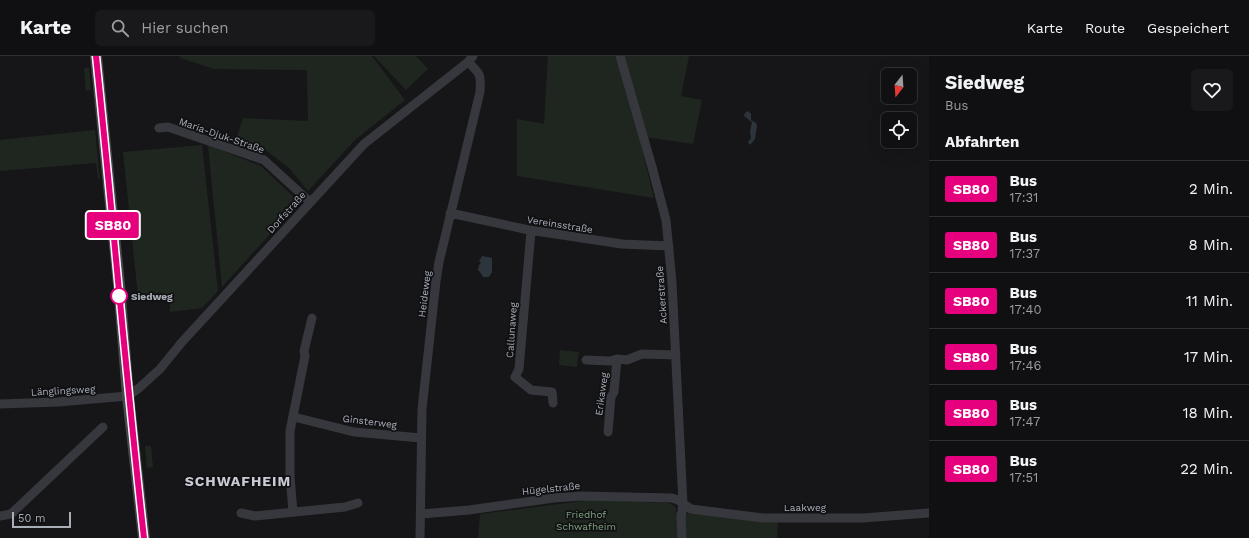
<!DOCTYPE html>
<html lang="de">
<head>
<meta charset="utf-8">
<style>
  body { margin:0; font-family:"Work Sans",sans-serif; background:#19191b; color:#f1f3f6; height:100vh; display:flex; flex-direction:column; font-size:15px; white-space:nowrap }
  * { box-sizing:border-box; margin:0 }
  p { font-size:13px; color:#9c9d9f }
  .icon { flex:none; width:22px; height:22px; fill:none; stroke:currentColor; stroke-width:2; stroke-linecap:round; stroke-linejoin:round }
  .map { position:relative; flex:1; overflow:hidden }
  .side { display:flex; flex-direction:column; background:#101012; width:320px }
  .side>* { flex:none }
  .badge { padding:0 8px; border-radius:3px; font-size:14px; line-height:26px }
  .needle { width:26px; rotate:197deg }
  .controls { position:absolute; left:881px; top:12px; display:grid; gap:8px }
  .controls a { display:grid; place-items:center; width:36px; height:36px; border-radius:6px; background:#101012; box-shadow:0 4px 16px #0002,0 0 0 1px #303032; font-size:20px }
  .scale { position:absolute; left:12px; bottom:10px; width:59px; box-sizing:border-box; padding-left:4px; border:2px solid #a8adb8; border-top:0; font-size:11px; line-height:14px; white-space:nowrap; color:#a8adb8; -webkit-text-stroke:3px #111113; paint-order:stroke }
  .map>.badge { position:absolute; translate:-50% -50%; box-shadow:0 0 0 2px #fff }
  h2 { padding:0 16px; font-size:15px; line-height:36px }
  .round { display:grid; place-items:center; flex:none; width:42px; height:42px; border-radius:6px; background:#19191b }
  .summary { display:flex; align-items:center; justify-content:space-between; height:68px; padding:0 16px }
  h1 { font-size:19px; font-weight:700; line-height:30px }
  ul { padding:0; list-style:none }
  li { display:flex; align-items:center; gap:12px; height:56px; padding:0 16px; border-top:1px solid #303032 }
  li div { flex:1 }
  li b { display:block; font-size:15px }
  li em { font-style:normal }
  li .badge { min-width:44px; font-weight:700; text-align:center }
  header { display:flex; align-items:center; gap:24px; box-sizing:border-box; height:56px; padding:0 20px; background:#101012; border-bottom:1px solid #303032 }
  header strong { font-size:19px }
  nav { display:flex; gap:22px; margin-inline-start:auto; font-size:14px }
  .search { width:280px; height:36px; background:#19191b; display:flex; align-items:center; gap:10px; box-sizing:border-box; padding:0 14px; border-radius:6px; color:#9c9d9f; font-size:15px }
  main { display:flex; flex:1; min-height:0 }
  .map>svg:first-child { display:block }
  .green { fill:#1e261f }
  .water { fill:#2c353c }
  .lines { fill:none; stroke-linecap:round; stroke-linejoin:round }
  .minor { stroke:#37383d; stroke-width:9 }
  .secondary { stroke:#45474d; stroke-width:12 }
  .line-casing { stroke:#fff; stroke-width:9 }
  .line { stroke:#e6007e; stroke-width:6 }
  .stop-dot { fill:#fff; stroke:#e6007e; stroke-width:2 }
  .labels { text-anchor:middle; stroke-width:3.5; stroke-linejoin:round; paint-order:stroke }
  .street-label { font-size:10px; fill:#a8adb8; stroke:#111113 }
  .stop-label { font-size:10px; font-weight:bold; fill:#a8adb8; stroke:#111113; text-anchor:start }
  .park-label { font-size:10px; fill:#7fa381; stroke:#111113 }
  .district-label { font-size:14px; font-weight:bold; letter-spacing:1px; fill:#c9ccd4; stroke:#111113 }
</style>
</head>
<body>
<header>
<strong>Karte</strong>
<div class="search"><svg class="icon" aria-label="search" viewBox="0 0 24 24"><circle cx="10" cy="10" r="6"/><path d="M15 15l6 6"/></svg>Hier suchen</div>
<nav><a>Karte</a><a>Route</a><a>Gespeichert</a></nav>
</header>
<main>
<div class="map">
<svg width="929" height="482" viewBox="0 0 929 482">
  <rect width="100%" height="100%" fill="#161618"/>
  <path class="green" d="M180,0H372L405,44L355,84L308,135L290,113L263,92L236,83L243,62L308,65L307,14L214,13L180,2Z
    M374,0H416L428,13L406,34Z
    M548,0H689L681,40L702,44L693,88L639,80L654,142L517,120V63L544,68Z
    M86,12H89L91,34L86,35L84,13Z
    M95,74L100,123H98L96,107L0,115V84Z
    M202,89L218,235L202,252L170,256L169,238L138,240L123,96Z
    M208,89L261,110L299,146L222,231Z
    M560,294L579,296L577,311L559,309Z
    M145,390H151L153,411L147,412Z
    M591,444L669,447L676,451V456L778,465L777,482H478L480,458Z"/>
  <path class="water" d="M748,55L751,58V64L756,67L757,69L755,83L750,89L748,86L751,82L750,76L752,66L744,60L745,57Z
    M482,200L492,202V216L489,221H483L480,216L478,214L479,209L481,207L479,205Z"/>
  <g class="lines">
    <path class="minor" d="M620,0L652,111L666,164L672,226L683,448L681,462L682,482
      M159,72L168,71L264,104L310,146
      M450,157L529,174L622,188L669,190
      M531,175L519,313L515,321L531,334L552,336L553,347
      M586,304L610,305L617,303L627,304L642,298L676,299
      M0,348L58,346L128,340L139,332L160,313L182,286L364,88L468,6L473,0
      M294,361L354,376L421,382
      M608,376L611,341L614,336L617,303
      M293,456L290,420V375L305,300L304,295L312,262
      M241,457L255,460L345,451L358,447
      M421,458L469,454L554,442L582,440L672,442L678,444L691,453L763,462H863L929,457
      M0,460L11,458L103,371
      M420,482L422,353L436,225L439,206L480,36C481,19 481,18 468,6"/>
    <path class="secondary" d="M96,0L119,229L128,340L144,482"/>
  </g>
  <g class="lines">
    <g class="line-casing">
      <path id="line" d="M96,0C113,161 126,322 144,482"/>
    </g>
    <use href="#line" class="line"/>
  </g>
  <circle class="stop-dot" cx="119" cy="240" r="8"/>
  <g class="labels">
    <g class="street-label">
      <text transform="translate(222 79) rotate(19)" y="4">Maria-Djuk-Straße</text>
      <text transform="translate(286 156) rotate(-48)" y="4">Dorfstraße</text>
      <text transform="translate(560 168) rotate(9)" y="4">Vereinsstraße</text>
      <text transform="translate(424 238) rotate(-83)" y="4">Heideweg</text>
      <text transform="translate(661 239) rotate(-94)" y="4">Ackerstraße</text>
      <text transform="translate(511 274) rotate(-86)" y="4">Callunaweg</text>
      <text transform="translate(63 334) rotate(-3)" y="4">Länglingsweg</text>
      <text transform="translate(601 338) rotate(-82)" y="4">Erikaweg</text>
      <text transform="translate(370 365) rotate(7)" y="4">Ginsterweg</text>
      <text transform="translate(551 432) rotate(-6)" y="4">Hügelstraße</text>
      <text x="805" y="455">Laakweg</text>
    </g>
    <g class="stop-label">
      <text x="131" y="244">Siedweg</text>
    </g>
    <g class="park-label">
      <text x="586" y="462">Friedhof<tspan x="586" dy="12">Schwafheim</tspan></text>
    </g>
    <g class="district-label">
      <text x="238" y="430">SCHWAFHEIM</text>
    </g>
  </g>
</svg>
<div class="controls">
<a><svg class="needle" viewBox="-14 -14 28 28"><path d="M0-13l5 13h-10z" fill="#e53935"/><path d="M0 13l5-13h-10z" fill="#9c9d9f"/></svg></a>
<a><svg class="icon" aria-label="locate" viewBox="0 0 24 24"><circle cx="12" cy="12" r="6"/><path d="M12 2v4M12 18v4M2 12h4M18 12h4"/></svg></a>
</div>
<div class="scale">50 m</div>
<b class="badge" style="left:113px;top:169px;background:#e6007e;color:#fff">SB80</b>
</div>
<section class="side">
<div class="summary"><div><h1>Siedweg</h1><p>Bus</p></div><a class="round"><svg class="icon" aria-label="heart" viewBox="0 0 24 24"><path d="M12 20l-8-8c-3-5 5-10 8-4 3-6 11-1 8 4z"/></svg></a></div>
<h2>Abfahrten</h2>
<ul>
<li><span class="badge" style="background:#e6007e;color:#fff">SB80</span><div><b>Bus</b><p>17:31</p></div><em>2 Min.</em></li>
<li><span class="badge" style="background:#e6007e;color:#fff">SB80</span><div><b>Bus</b><p>17:37</p></div><em>8 Min.</em></li>
<li><span class="badge" style="background:#e6007e;color:#fff">SB80</span><div><b>Bus</b><p>17:40</p></div><em>11 Min.</em></li>
<li><span class="badge" style="background:#e6007e;color:#fff">SB80</span><div><b>Bus</b><p>17:46</p></div><em>17 Min.</em></li>
<li><span class="badge" style="background:#e6007e;color:#fff">SB80</span><div><b>Bus</b><p>17:47</p></div><em>18 Min.</em></li>
<li><span class="badge" style="background:#e6007e;color:#fff">SB80</span><div><b>Bus</b><p>17:51</p></div><em>22 Min.</em></li>
</ul>
</section>
</main>
</body>
</html>
